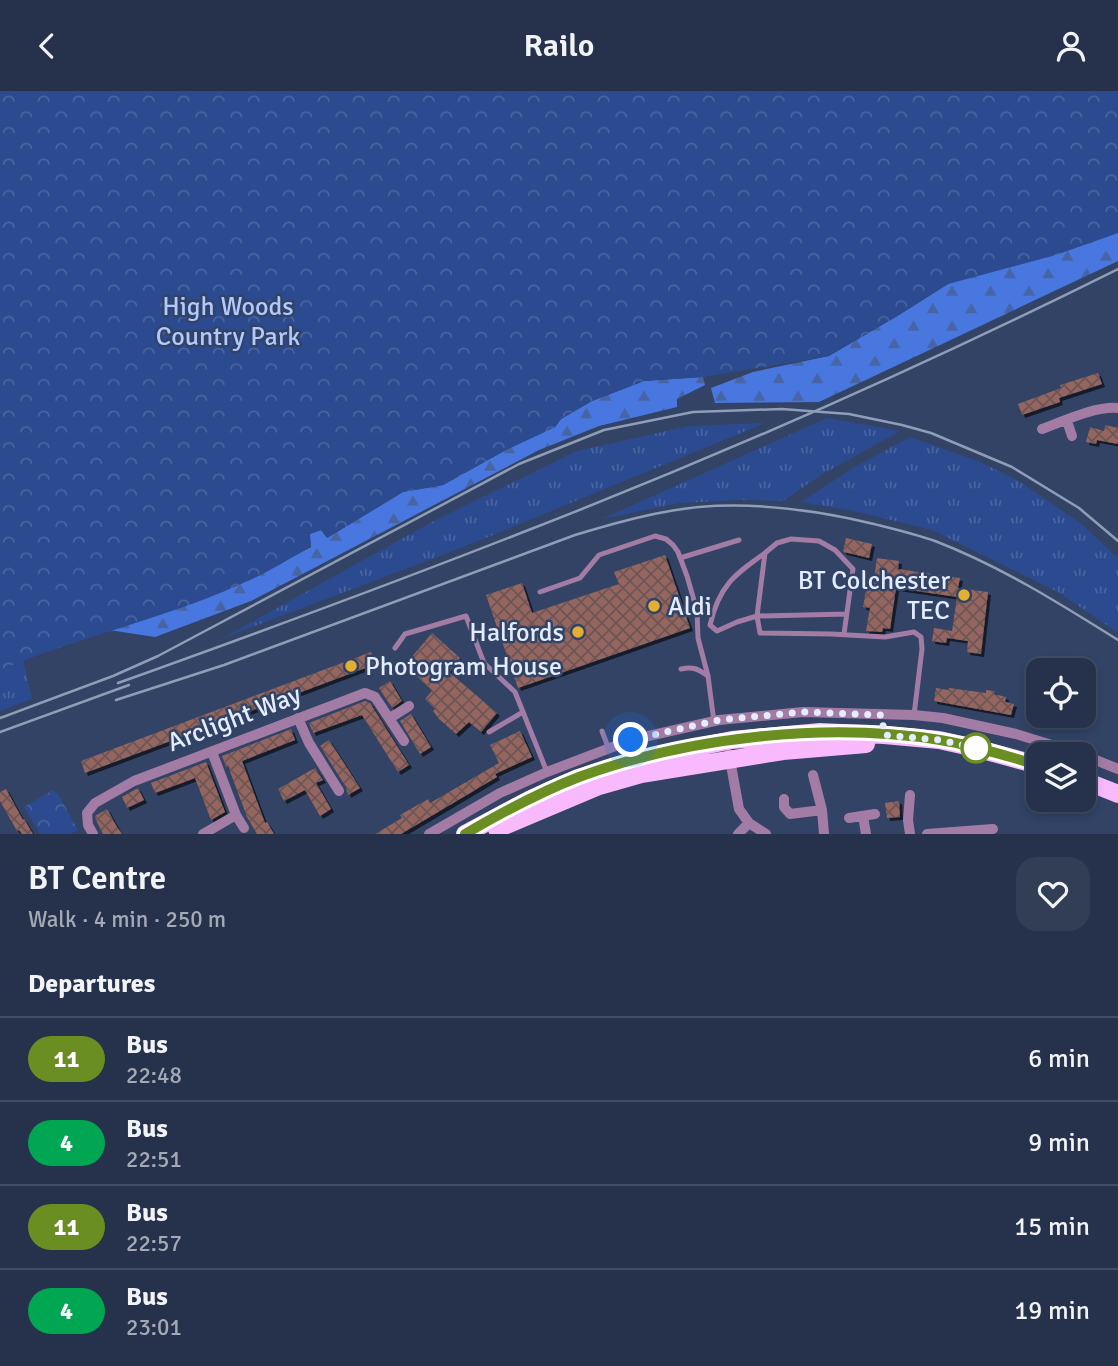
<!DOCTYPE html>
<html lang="en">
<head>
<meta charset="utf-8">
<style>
  body { margin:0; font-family:Signika,sans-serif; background:#323e56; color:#f1f3f6; height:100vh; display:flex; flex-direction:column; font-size:26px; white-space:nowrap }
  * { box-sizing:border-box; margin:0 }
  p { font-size:23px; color:#a4aab5 }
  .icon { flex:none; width:38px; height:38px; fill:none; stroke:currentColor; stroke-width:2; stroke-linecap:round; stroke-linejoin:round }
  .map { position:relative; height:743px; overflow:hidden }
  .side { display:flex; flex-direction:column; background:#26324c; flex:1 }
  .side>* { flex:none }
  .badge { padding:0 14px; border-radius:23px; font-size:24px; line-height:46px }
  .tools { position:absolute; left:1026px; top:567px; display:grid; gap:14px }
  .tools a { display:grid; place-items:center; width:70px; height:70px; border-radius:14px; background:#26324c; box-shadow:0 4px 10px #0003,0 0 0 2px #424d64; font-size:35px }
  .you { position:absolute; width:35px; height:35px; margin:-18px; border:5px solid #fff; border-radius:50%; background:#1a73e8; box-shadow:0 0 0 10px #1a73e833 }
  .map>.badge { position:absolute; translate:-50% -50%; box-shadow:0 0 0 4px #fff }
  h2 { padding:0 28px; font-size:26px; line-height:63px }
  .round { display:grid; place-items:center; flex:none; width:74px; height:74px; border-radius:21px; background:#323e56 }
  .overview { display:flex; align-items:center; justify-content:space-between; height:119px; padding:0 28px }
  h1 { font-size:33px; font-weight:600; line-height:52px }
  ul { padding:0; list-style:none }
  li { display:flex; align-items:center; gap:21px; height:84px; padding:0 28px; border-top:2px solid #424d64 }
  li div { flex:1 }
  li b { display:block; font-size:26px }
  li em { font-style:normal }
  li .badge { min-width:77px; font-weight:700; text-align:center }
  header { display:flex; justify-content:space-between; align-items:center; height:91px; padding:0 28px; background:#26324c; font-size:32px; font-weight:600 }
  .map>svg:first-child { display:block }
  .grass { fill:url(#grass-tufts) }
  .forest { fill:url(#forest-firs) }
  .park { fill:url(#park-crowns) }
  .building { fill:url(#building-cross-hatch); filter:url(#shadow) }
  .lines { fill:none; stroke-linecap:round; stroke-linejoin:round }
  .lane { stroke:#a37ca6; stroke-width:5 }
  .street { stroke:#a37ca6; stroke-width:10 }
  .primary { stroke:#f9b9fd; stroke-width:18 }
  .rail { stroke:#909db7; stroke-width:2.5 }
  .line-casing { stroke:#fff; stroke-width:16 }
  .line { stroke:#6b8e23; stroke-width:10 }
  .walk { stroke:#e4edff; stroke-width:7; stroke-dasharray:0 12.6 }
  .poi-dot { fill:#e2af34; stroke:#324366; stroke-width:2.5 }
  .stop-dot { fill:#fff; stroke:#6b8e23; stroke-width:3.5 }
  .labels { text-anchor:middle; stroke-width:5; stroke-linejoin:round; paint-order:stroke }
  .park-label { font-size:26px; fill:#b0c9fe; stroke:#324366 }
  .poi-label { font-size:26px; fill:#e4edff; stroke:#324366; text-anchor:end }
  .street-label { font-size:26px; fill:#e4edff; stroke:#324366 }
</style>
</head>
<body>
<header><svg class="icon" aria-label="back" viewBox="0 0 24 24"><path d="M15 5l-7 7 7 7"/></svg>Railo<svg class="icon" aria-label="person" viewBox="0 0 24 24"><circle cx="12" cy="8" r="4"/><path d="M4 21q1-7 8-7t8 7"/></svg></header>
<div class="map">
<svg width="1118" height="743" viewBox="0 0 1118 743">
  <defs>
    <pattern id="grass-tufts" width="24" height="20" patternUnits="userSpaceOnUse" patternTransform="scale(1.75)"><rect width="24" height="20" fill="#2c4a8f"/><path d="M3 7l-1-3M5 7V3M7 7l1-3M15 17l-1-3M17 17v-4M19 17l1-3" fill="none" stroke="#4a64a0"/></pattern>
    <pattern id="forest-firs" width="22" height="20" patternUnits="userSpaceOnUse" patternTransform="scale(1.75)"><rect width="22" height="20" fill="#4977e0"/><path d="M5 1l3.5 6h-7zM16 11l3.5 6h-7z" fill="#4764a5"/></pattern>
    <pattern id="park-crowns" width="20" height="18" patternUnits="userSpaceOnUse" patternTransform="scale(1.75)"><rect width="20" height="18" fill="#2c4a8f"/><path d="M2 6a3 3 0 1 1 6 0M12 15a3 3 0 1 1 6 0" fill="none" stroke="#4a64a0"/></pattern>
    <pattern id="building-cross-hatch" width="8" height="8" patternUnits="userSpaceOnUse" patternTransform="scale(1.75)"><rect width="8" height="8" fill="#956561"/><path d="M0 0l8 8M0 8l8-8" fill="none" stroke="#6c5656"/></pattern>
    <filter id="shadow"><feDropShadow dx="3" dy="3" stdDeviation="0" flood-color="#0009"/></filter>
  </defs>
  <rect width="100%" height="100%" fill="#324366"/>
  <path class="grass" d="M827,327L900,340L821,384L783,410L739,409L679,412L602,428Z
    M765,332L466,455L223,547L432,431L577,360L689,335Z
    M910,346L980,371L1017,389L1079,431L1118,467V542L1058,501L932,439L854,420L801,411L853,377Z
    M23,569L32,608L0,620V579Z"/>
  <path class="forest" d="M1118,102V170L819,311L715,312L711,297L753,281L829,265L899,224L948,193Z
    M703,286L705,294L677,308V316L599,335L539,359L251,510L155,546L109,539L185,515L252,488L311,456L309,443L321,439L327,447L403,401L443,394L506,359L555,336L561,328L592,310L644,290Z"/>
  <path class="park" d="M0,0H1118V142L1056,164L948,193L899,224L829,265L703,286L644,290L592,310L561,328L555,336L506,359L443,394L403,401L327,447L321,439L310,443L311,455C292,466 274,478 254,487C173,526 83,544 0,579Z
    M53,699L58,703L78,739L70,743H40L24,716Z"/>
  <path class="building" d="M1098,282L1102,293L1059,307L1060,311L1022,324L1018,313L1061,297L1060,294Z
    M1105,334L1118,337V353L1097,349L1096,353L1086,351L1090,336L1104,340Z
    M846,447L872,453L869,467L844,461L843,460Z
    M665,464L690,537L518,597L486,504L522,492L532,522L619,493L614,481Z
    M877,467L899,470L898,478L960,487L958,497L988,501L981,563L967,561L968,550L947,547L946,552L932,550L934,537L952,540L957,506L896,497L890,538L883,537L882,541L866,540L870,517L863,516L867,493L873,494Z
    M432,542L460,567L449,581L497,622L481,641L469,631L456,643L439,628L433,620L435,618L425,608L432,600L405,574Z
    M371,561L376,573L85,682L81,670Z
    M390,590L402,610L392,617L379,597Z
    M936,597L948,599L949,597L986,602V599L995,600L994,603L1006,606L1005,611L1014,613L1011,624L934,610Z
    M365,610L370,612L409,674L398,681L362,624L313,642L309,632Z
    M411,623L431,656L420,663L400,630Z
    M291,638L295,649L242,670L265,732L267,731L274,743H257L247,726L228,675L226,676L222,665Z
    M520,640L532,666L495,683L497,686L401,743H375L402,727L400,724L428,708L430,712L499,672L490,654Z
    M329,649L360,697L348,704L346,696L320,655Z
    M206,671L225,721L211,729L195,687L155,702L151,692Z
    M315,677L323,689L316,692L331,718L320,725L305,699L284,710L278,698Z
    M138,697L144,709L127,717L122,706Z
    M6,698L23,729L24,728L33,743H22L19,739L17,740L0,710V701Z
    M899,710L900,726L887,727L885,712Z
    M107,718L117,736L122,743H103L96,729L95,725Z"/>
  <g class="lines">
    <path class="lane" d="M765,462C734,484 719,495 710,534L717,540L737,531L757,525L847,523
      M680,467L739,449
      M540,501L580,487L599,464L655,445L666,448L673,454L678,461L687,485L697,520L698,547L708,585L714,631
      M844,543L853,478L835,459L819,450L791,448L777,452L765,462L757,525L760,542L831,543L885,546L914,541L921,546L922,558L914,624
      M395,557L405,543L466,525L484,572L515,601L547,681
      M681,578C693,575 698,578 708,585
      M602,640L608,656
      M489,641L523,621"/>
    <path class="street" d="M1067,330L1072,345
      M1042,338C1064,330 1095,315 1118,317
      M298,627L309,652L339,700
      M390,627L409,615
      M729,663L739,718L749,732L766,743
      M1083,664L1118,678
      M813,684L822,719L824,743
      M784,708V716L790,723L822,719
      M236,724L244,737
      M863,725L866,743
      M849,727L875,723
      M93,743L88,734L87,722L95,712L134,690L365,602L375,606L404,650
      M203,743L236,724L212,661
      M429,743L500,702L547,681L631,649L719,629L803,621L914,624L943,627L1016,643L1081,663
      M738,743L749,732
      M910,743L908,729L910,704
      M927,743L993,738"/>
    <path class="primary" d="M1083,689L1118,703
      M497,738L599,695L641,683L783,660L866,653
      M465,743L531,708L578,687L645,667L732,649L820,641L884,644L939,649L975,657L1038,674"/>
    <path class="rail" d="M118,592C255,543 391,493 526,440C727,362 925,274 1118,178
      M116,609L224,574L575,444C615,432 657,420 699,416C758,411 816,419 874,433C894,438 915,443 935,450C1000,475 1059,512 1118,549
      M0,627L113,585L158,565L519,373L604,339L693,321L782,318L849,323L902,334L931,342L1012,376L1079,417L1118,450
      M0,641L129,594"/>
  </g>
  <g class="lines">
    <g class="line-casing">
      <path id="line" d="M465,743C501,722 540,701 579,686C688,646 826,631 940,649C973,654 1006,665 1038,674"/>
    </g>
    <use href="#line" class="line"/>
    <path class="walk" d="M631,649L719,629L803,621L882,624L884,644L939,649L976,657"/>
  </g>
  <g class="poi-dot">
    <circle cx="964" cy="504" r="7"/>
    <circle cx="654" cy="515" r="7"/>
    <circle cx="578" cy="541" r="7"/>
    <circle cx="351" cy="575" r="7"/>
  </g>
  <circle class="stop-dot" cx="976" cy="657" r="14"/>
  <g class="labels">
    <g class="park-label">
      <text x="228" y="224">High Woods<tspan x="228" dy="30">Country Park</tspan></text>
    </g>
    <g class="poi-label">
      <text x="950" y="498">BT Colchester<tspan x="950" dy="30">TEC</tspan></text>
      <text x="668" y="524" text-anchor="start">Aldi</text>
      <text x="564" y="550">Halfords</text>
      <text x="365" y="584" text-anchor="start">Photogram House</text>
    </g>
    <g class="street-label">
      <text transform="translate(234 627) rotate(-21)" y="9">Arclight Way</text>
    </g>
  </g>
</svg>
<div class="tools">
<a><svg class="icon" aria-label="locate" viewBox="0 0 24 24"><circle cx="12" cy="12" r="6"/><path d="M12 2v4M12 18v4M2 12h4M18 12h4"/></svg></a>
<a><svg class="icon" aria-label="layers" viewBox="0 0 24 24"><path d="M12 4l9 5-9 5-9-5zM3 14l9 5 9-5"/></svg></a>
</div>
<div class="you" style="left:631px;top:649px"></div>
</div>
<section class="side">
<div class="overview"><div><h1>BT Centre</h1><p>Walk · 4 min · 250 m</p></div><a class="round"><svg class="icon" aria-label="heart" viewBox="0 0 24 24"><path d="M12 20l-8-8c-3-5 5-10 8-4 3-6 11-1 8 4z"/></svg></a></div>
<h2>Departures</h2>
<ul>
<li><span class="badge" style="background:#6b8e23;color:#fff">11</span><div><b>Bus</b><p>22:48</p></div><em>6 min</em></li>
<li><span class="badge" style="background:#00a651;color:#fff">4</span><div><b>Bus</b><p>22:51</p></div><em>9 min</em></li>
<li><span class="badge" style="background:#6b8e23;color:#fff">11</span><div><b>Bus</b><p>22:57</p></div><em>15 min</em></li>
<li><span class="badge" style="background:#00a651;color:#fff">4</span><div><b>Bus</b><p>23:01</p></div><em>19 min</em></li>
</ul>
</section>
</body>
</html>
